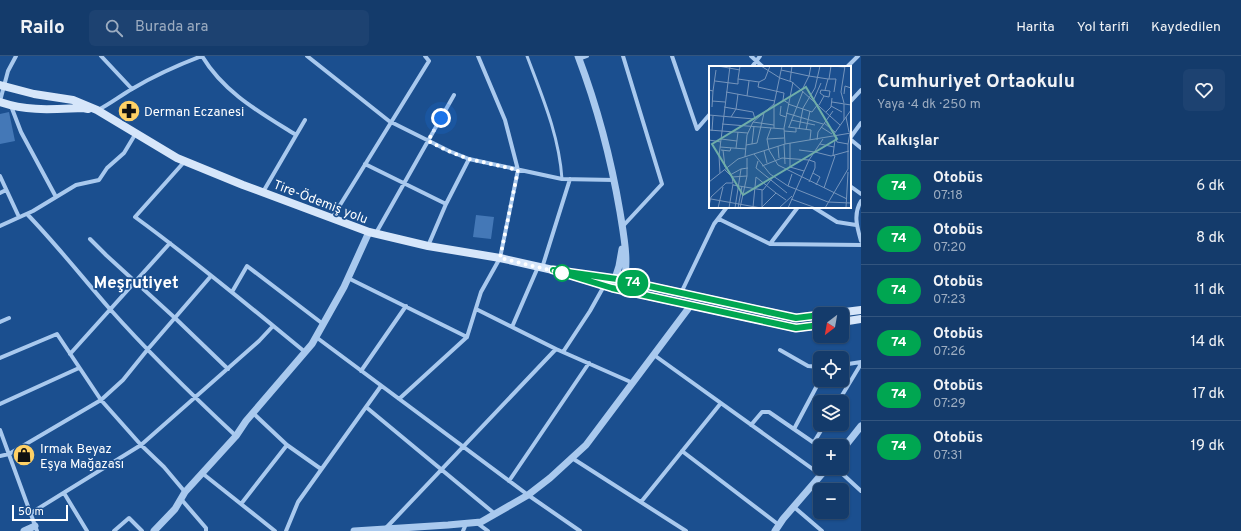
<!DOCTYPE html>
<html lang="tr">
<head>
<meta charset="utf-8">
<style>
  body { margin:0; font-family:Overpass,sans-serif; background:#1d4271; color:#f1f3f6; height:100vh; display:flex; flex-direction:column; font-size:15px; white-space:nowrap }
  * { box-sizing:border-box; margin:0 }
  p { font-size:13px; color:#9dadc1 }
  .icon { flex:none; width:22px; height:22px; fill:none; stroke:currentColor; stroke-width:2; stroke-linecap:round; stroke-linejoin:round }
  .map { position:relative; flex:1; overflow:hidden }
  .details { display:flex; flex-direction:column; background:#143b6b; width:380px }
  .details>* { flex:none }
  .badge { padding:0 8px; border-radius:13px; font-size:14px; line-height:26px }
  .needle { width:26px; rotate:211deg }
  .buttons { position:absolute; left:813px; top:251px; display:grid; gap:8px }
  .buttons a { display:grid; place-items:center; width:36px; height:36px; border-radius:6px; background:#143b6b; box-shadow:0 1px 3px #0004,0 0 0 1px #33557e; font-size:20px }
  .scale { position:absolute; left:12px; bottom:10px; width:56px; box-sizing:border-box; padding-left:4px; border:2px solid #fff; border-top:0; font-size:11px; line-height:14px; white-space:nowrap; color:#fff; -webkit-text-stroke:3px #1b4f8f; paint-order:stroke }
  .you { position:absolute; width:20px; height:20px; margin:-10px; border:3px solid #fff; border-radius:50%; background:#1a73e8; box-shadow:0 0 0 6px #1a73e833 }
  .map>.badge { position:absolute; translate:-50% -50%; box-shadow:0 0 0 2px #fff }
  h2 { padding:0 16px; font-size:15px; line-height:36px }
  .round { display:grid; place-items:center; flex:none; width:42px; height:42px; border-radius:6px; background:#1d4271 }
  .headline { display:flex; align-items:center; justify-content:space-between; height:68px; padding:0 16px }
  h1 { font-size:19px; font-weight:700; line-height:30px }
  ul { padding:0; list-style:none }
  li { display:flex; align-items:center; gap:12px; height:52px; padding:0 16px; border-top:1px solid #33557e }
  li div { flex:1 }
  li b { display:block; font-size:15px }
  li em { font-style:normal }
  li .badge { min-width:44px; font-weight:700; text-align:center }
  header { display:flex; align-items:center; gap:24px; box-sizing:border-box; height:56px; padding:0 20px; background:#143b6b; border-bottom:1px solid #33557e }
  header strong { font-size:19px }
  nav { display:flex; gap:22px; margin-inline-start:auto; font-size:14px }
  .search { width:280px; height:36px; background:#1d4271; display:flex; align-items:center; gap:10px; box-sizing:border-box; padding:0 14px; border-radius:6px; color:#9dadc1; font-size:15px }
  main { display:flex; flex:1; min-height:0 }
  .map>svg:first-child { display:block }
  .building { fill:#4478b7 }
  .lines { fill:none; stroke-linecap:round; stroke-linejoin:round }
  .service { stroke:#a9c9ee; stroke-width:3 }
  .minor { stroke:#a9c9ee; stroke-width:4 }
  .tertiary { stroke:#a9c9ee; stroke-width:7 }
  .secondary { stroke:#d6e6fa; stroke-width:8 }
  .line-casing { stroke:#fff; stroke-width:9 }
  .line { stroke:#00a651; stroke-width:6 }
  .walk { stroke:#fff; stroke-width:4; stroke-dasharray:0 7.2 }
  .stop-dot { fill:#fff; stroke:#00a651; stroke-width:2 }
  .labels { text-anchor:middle; stroke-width:3.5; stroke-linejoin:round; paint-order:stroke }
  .poi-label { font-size:13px; fill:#fff; stroke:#1b4f8f; text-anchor:start }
  .street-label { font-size:13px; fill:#fff; stroke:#1b4f8f }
  .district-label { font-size:17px; font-weight:bold; fill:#fff; stroke:#1b4f8f }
  .inset-road { fill:none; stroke:#7695bc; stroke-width:1 }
  .view { fill:#6fada8; fill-opacity:0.15; stroke:#6fada8; stroke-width:2 }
  .inset-edge { fill:none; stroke:#fff; stroke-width:2 }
</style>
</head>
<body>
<header>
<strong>Railo</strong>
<div class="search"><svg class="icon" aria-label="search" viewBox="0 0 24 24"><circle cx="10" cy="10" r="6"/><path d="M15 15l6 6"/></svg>Burada ara</div>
<nav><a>Harita</a><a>Yol tarifi</a><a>Kaydedilen</a></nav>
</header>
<main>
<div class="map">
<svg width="861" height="475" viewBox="0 0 861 475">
  <rect width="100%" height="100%" fill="#1b4f8f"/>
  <path class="building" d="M9,56L15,85L0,88V58Z
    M476,159L494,161L491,183L473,181Z"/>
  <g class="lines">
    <path class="service" d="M527,0C542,40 559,79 562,123"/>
    <path class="minor" d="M101,0L132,33
      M202,0C224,37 261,57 296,79
      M307,0L389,65L449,95L469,103L562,123L614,124
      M672,0L697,73L710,58
      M751,0L763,11
      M579,3L587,0
      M752,11L760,0
      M847,11L858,0
      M0,45L8,15L16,0
      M850,46L861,34
      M11,50L21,76L56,141
      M98,54C110,48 120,40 132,33C154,20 178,9 202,0
      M850,82L861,67
      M850,83L861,92
      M185,105L135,161C194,204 249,250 305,296
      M365,108L446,148
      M0,120L19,161
      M850,130L861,138
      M263,136L305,64
      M0,137L6,134
      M861,145C853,158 857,171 861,185
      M813,151L837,166L856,169
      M27,158C56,188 82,221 109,252C149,297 192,339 236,380
      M332,162L429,5L425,0
      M719,163L770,188L798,151
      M0,170L33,155L76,129L99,124L107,112L124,97L136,77
      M623,170L662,128L623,0
      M376,177L454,39
      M90,183L106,199L175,262L228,313
      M770,188L861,189
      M428,190L446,148L469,103
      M542,212L570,123
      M348,222L467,281
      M232,236L247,210L323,268
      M681,237L714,168L727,151
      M476,253L556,293
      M0,266L9,262
      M512,271L538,211
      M316,281L528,439L580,475
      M780,294L808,310L820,311
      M563,296L590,255L604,230
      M70,298L170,187
      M654,299L821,419
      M0,302L57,278L101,344L141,389L164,411L185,436
      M842,309L861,306
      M361,315L406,250
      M399,343L467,281L481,236L500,202L518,114L505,64L478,0
      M838,346L861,308
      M0,348L79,312
      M366,351L495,458
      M751,369L762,356H769L820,391
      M794,373L820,324
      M0,374L37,475
      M814,386L825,368
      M287,389L321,413
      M682,395L779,469
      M0,400L9,398L101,344L123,324L148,293L211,220
      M572,402L686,475
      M836,412L861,435
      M202,417L275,475
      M509,425L589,307
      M64,437L87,475
      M181,443L206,472V475
      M641,446L721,347
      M241,448L287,389L253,357
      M794,451L822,475
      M31,457L141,389L259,285L273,270
      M477,467L488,475
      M385,473L556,293L633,327
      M114,475L129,462L142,475
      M286,475L298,446L381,330
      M463,475L466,468"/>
    <path class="tertiary" d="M578,0C597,50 611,103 620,156C624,181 630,209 622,234
      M612,232L619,210L622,193
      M842,394L861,370
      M24,475L35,470
      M154,475L175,453L185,436L236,380L246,365L312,288L344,231L369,176
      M354,475L448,469L481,466L528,439L550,422L586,389L691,249
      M775,475L783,463L827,412"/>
    <path class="secondary" d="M0,29L34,38L73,44L97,54L177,102L243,129L369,176L428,190L500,202L553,214L612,232L796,272L820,269
      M0,46C30,56 53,53 83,52L88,53
      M580,218L617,223L796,262L820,259
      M829,258L861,254
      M842,266L861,263"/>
  </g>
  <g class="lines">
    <g class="line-casing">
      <path id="line" d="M820,259L796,262L617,223L553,214L612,232L796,272L820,269"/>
    </g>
    <use href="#line" class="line"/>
    <path class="walk" d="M441,62L428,85L448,95L469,103L518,114L500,202L566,218L562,217"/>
  </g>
  <defs>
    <g id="pharmacy-disc" transform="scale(1.15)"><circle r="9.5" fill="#ffd166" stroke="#1b4f8f"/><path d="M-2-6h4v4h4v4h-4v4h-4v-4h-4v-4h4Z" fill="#111"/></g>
    <g id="shop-disc" transform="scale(1.15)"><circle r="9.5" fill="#ffd166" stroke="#1b4f8f"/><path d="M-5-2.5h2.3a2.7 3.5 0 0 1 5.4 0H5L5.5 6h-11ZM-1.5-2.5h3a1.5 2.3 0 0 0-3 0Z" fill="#111"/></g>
  </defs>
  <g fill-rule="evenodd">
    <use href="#pharmacy-disc" x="129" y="55"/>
    <use href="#shop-disc" x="24" y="399"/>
  </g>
  <circle class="stop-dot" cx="562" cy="217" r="8"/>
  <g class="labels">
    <g class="poi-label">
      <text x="144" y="60">Derman Eczanesi</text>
      <text x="40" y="397">Irmak Beyaz<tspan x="40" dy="15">Eşya Mağazası</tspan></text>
    </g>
    <g class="street-label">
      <text transform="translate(321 145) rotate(21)" y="5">Tire-Ödemiş yolu</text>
    </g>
    <g class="district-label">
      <text x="136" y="232">Meşrutiyet</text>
    </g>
  </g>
  <g transform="translate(709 10)">
    <rect width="142" height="142" fill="#1b4f8f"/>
    <path class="inset-road" d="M9,0L31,4M52,0L71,12L83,16L131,59M102,0L100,10L119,13L116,24M122,0L136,1M72,4L100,10L93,24M29,13L31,0M119,13H127L125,26M120,13L122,0M6,15L29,18V13L50,16L49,21L75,27L74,34L79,37M81,15L83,0M50,16L56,13L61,0M0,24L4,25L3,41M4,25L7,4M17,26L66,35M135,28L136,20L142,22M38,30L40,15M105,33L112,17M3,35L16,36M123,36L142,39M135,37L132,26L136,0M79,38L103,46L109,38M110,39L115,30L111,27L112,24L121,25L120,31L115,30M72,40L71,49L77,51M122,40L133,46M15,41L44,46L46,53M117,46L122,41L123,32M77,47L114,58M0,49L45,53M22,51L27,43L29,28M137,51L140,66M82,54L106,59M135,54V38M44,56L65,59M115,57L126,66M13,58L75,63M79,61L102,64L101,74M80,61L94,25M112,61L123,68M62,62L58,73L60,84L69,99L138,133M65,62V38M90,63L94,42L106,22L111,0M0,64L39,67M97,64L101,45M3,65L4,50M75,65L87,66V62M12,73L28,75M58,73L75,72M0,74L12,76M108,74L109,66L124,45M81,77V101L95,105M43,78L45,60M75,78L76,98M76,78L75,62L84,16M111,78L125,81M139,78L128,76L125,68L142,44M37,79L48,77L55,47M69,80L70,92M11,81L37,83M27,82L29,66M12,84L21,85L22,82M14,84L16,101M90,84L106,86M55,85L58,97M106,86L122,90L140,85M45,88L61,108L79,120L119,136L142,137M36,91L38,69L44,56L65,38L73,0M49,95L47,102L78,127M53,100L73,92L100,94L106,96V102L100,116M11,107L10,90L21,0M104,107L111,111L107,119M21,109L32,103M23,111L38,110M0,116L29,93L76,78L142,67M24,119L54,124L64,111M79,120L83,108M115,122L126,90L124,89L126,74M53,124V142M2,133L52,142L67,127L77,134M82,133L107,142M0,140L2,131L17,117H24L23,111L16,104M44,141L47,111L67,127M9,142L14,121M20,142L24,118M26,142L32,103L39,102M29,142L33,120M31,142L38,110V92M70,142L83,130M79,142L100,94L114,73M116,142L139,103V78L142,61M137,142L139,106"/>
    <path class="view" d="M97,21L128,73L34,129L3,78Z"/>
    <rect width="142" height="142" class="inset-edge"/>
  </g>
</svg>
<div class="buttons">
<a><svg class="needle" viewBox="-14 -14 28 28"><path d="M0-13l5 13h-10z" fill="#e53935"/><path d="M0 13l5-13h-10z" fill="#9dadc1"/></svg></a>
<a><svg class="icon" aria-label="locate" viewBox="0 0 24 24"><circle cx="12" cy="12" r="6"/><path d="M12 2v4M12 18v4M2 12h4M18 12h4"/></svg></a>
<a><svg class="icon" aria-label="layers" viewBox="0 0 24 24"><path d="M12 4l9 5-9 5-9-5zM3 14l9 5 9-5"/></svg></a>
<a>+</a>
<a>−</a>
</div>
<div class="scale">50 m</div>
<div class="you" style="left:441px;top:62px"></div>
<b class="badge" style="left:633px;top:227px;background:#00a651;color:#fff">74</b>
</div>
<section class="details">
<div class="headline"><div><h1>Cumhuriyet Ortaokulu</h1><p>Yaya · 4 dk · 250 m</p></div><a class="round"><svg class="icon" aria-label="heart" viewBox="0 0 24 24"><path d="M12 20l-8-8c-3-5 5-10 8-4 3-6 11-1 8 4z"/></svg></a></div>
<h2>Kalkışlar</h2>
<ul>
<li><span class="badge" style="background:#00a651;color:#fff">74</span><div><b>Otobüs</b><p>07:18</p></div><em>6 dk</em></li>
<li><span class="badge" style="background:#00a651;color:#fff">74</span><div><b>Otobüs</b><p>07:20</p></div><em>8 dk</em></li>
<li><span class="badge" style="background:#00a651;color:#fff">74</span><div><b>Otobüs</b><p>07:23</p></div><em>11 dk</em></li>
<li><span class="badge" style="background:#00a651;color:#fff">74</span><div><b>Otobüs</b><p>07:26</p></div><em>14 dk</em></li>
<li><span class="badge" style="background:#00a651;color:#fff">74</span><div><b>Otobüs</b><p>07:29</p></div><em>17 dk</em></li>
<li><span class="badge" style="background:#00a651;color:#fff">74</span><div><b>Otobüs</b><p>07:31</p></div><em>19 dk</em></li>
</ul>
</section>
</main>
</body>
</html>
